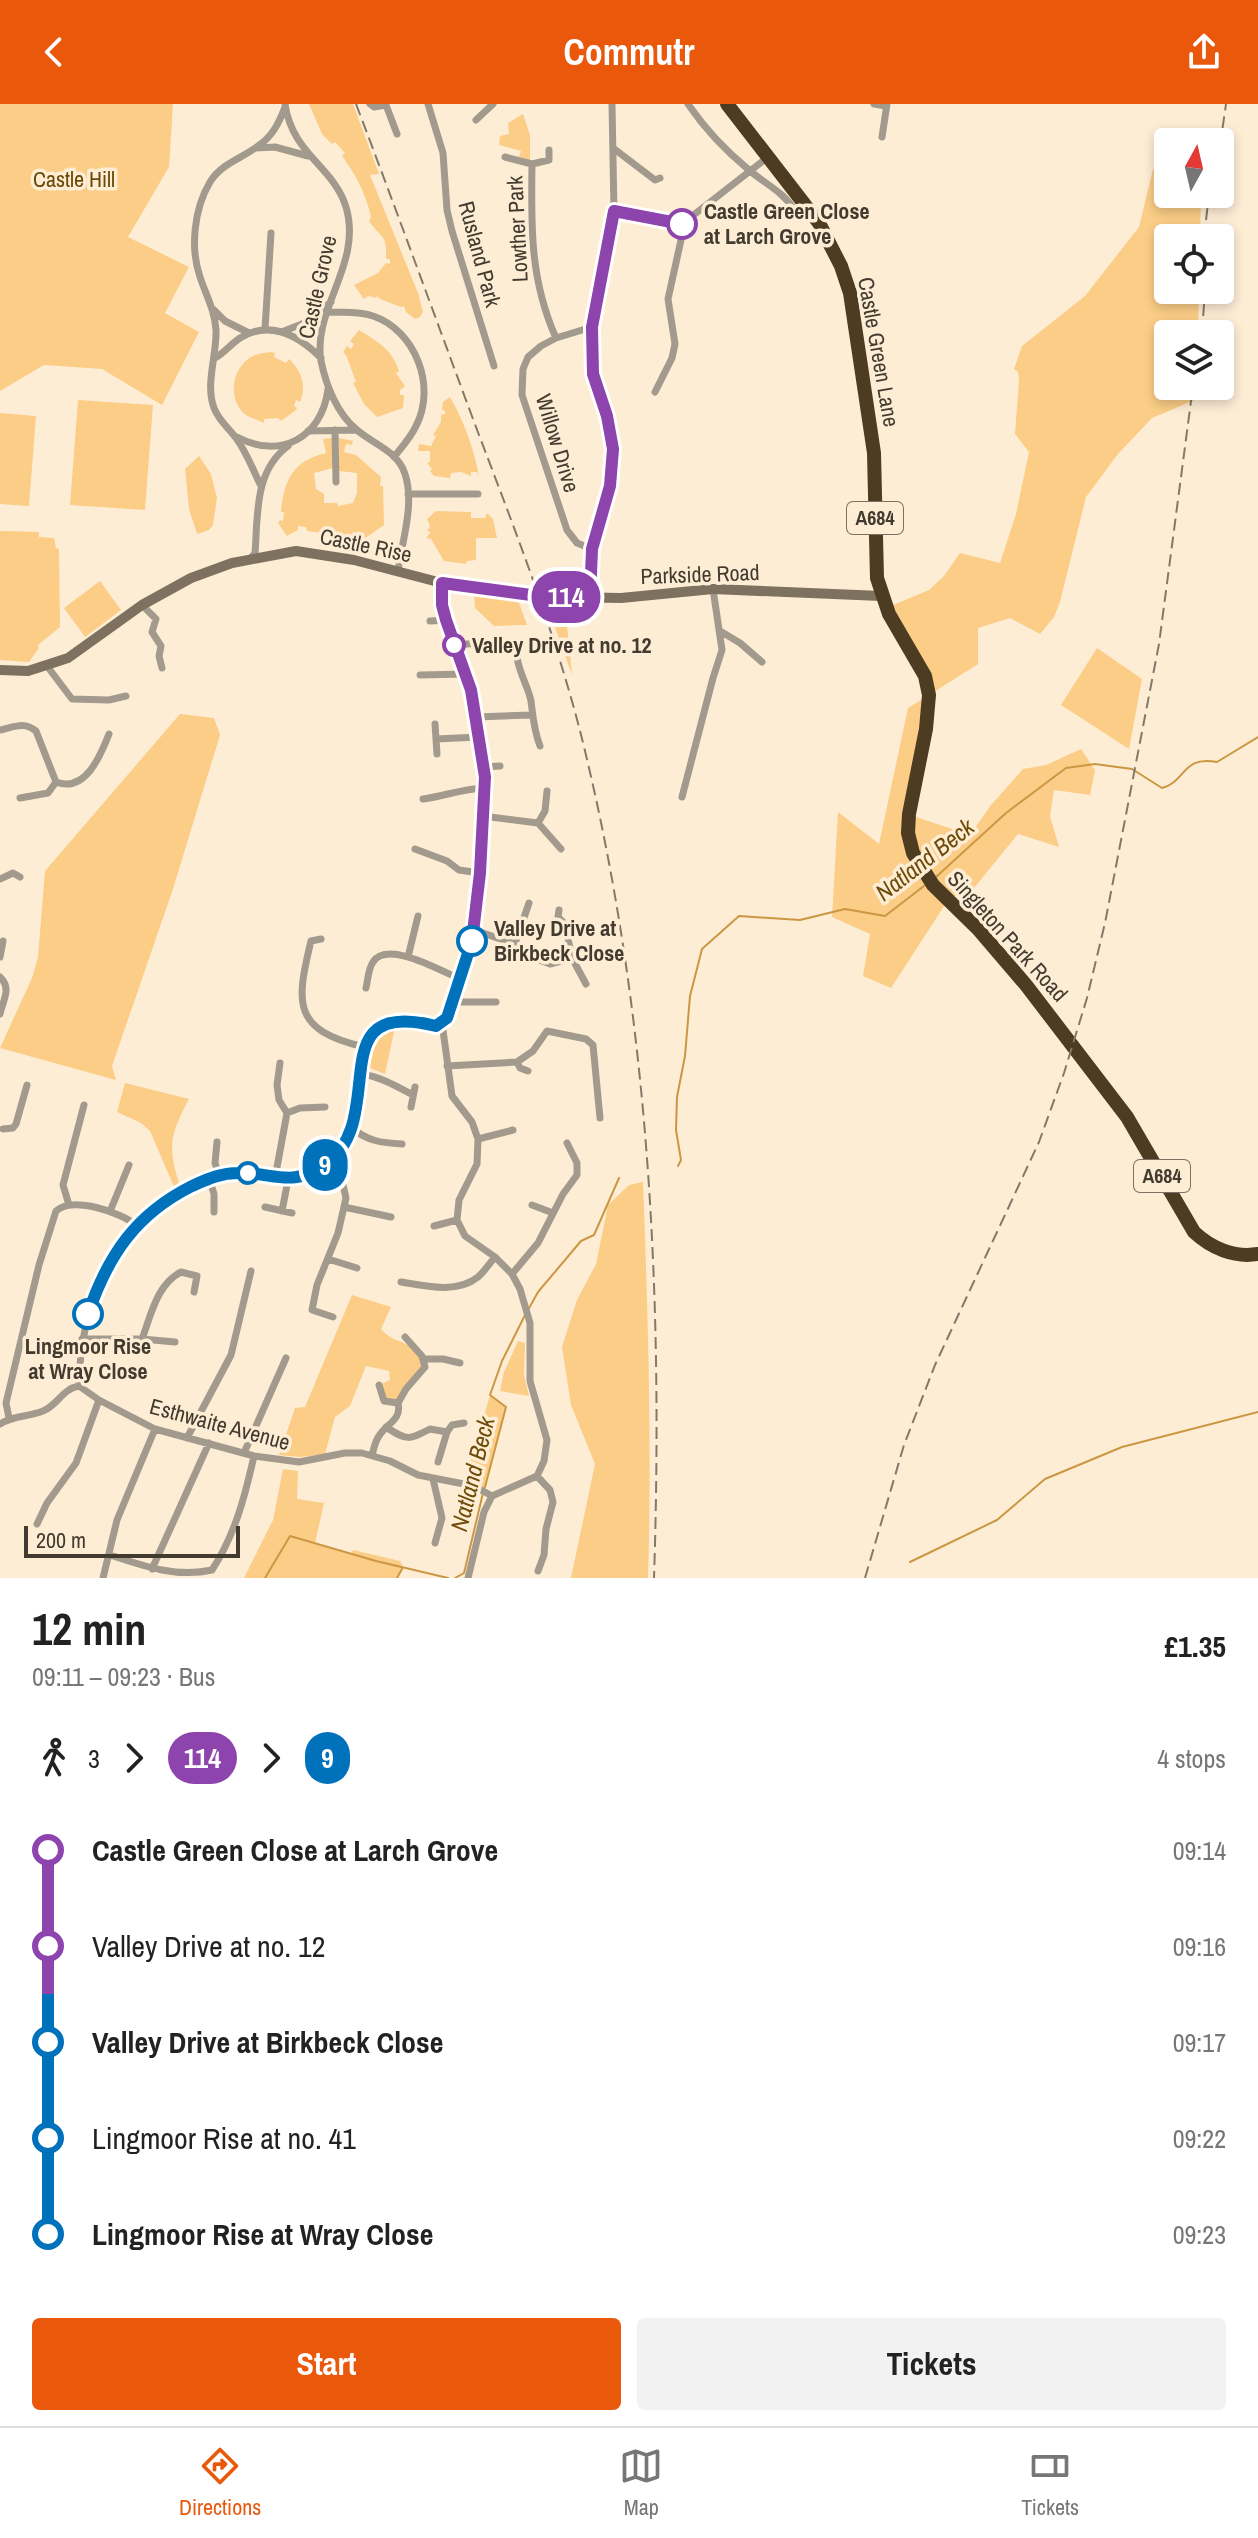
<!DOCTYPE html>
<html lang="en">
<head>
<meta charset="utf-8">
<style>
  body { margin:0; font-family:"Archivo Narrow",sans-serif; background:#f2f2f2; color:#222; height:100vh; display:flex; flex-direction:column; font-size:30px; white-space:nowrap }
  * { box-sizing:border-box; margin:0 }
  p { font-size:26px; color:#767676 }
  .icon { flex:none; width:44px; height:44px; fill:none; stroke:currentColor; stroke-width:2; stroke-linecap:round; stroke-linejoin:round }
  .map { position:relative; height:1474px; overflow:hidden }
  .panel { display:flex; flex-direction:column; background:#fff; flex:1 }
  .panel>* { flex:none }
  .badge { padding:0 16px; border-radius:26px; font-size:28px; line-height:52px }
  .needle { width:52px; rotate:8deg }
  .tools { position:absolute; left:1154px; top:24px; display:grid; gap:16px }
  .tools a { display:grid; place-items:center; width:80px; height:80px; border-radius:8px; background:#fff; box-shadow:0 4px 12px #0003; font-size:40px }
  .scale { position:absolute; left:24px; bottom:20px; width:216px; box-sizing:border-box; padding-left:8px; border:4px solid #433b2f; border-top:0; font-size:22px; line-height:28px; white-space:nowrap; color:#433b2f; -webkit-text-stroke:6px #feedd5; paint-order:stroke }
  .map>.badge { position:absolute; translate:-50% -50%; box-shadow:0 0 0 4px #fff }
  .legs { display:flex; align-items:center; gap:12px; height:88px; padding:0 32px; font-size:26px }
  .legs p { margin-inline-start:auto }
  .headline { display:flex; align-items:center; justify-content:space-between; height:136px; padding:0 32px }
  h1 { font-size:44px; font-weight:800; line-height:60px }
  .button { display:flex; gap:16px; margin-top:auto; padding:16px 32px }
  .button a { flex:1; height:92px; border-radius:8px; background:#ea580c; color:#fff; font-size:32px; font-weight:800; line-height:92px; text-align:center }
  .button a+a { background:#f2f2f2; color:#222 }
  ul { padding:0 32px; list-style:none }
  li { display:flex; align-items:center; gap:28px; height:96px; font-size:30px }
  li i { display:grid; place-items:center; width:12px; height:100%; margin:0 10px; background:currentColor }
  li i::after { content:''; width:20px; height:20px; margin:-10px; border:6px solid; border-radius:50%; background:#fff }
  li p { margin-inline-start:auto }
  li:first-child i { background:linear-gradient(#0000 50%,currentColor 0) }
  li:last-child i { background:linear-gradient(currentColor 50%,#0000 0) }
  header { display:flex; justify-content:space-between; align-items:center; height:104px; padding:0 32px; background:#ea580c; color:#fff; font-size:36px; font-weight:800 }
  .tabs { display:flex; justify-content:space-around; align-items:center; height:112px; border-top:2px solid #e0e0e0; background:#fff; font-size:22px; color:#767676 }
  .tabs a { display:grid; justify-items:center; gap:4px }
  .tabs .on { color:#ea580c }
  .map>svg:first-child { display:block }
  .green { fill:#fbcd87 }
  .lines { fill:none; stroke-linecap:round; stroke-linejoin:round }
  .stream { stroke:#cb9743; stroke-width:2 }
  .street { stroke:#a39a8e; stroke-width:7 }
  .secondary { stroke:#7e715f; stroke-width:10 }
  .highway { stroke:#4d3c22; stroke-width:14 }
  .rail { stroke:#847969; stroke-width:2; stroke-dasharray:12 6; stroke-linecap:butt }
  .line-1-casing { stroke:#fff; stroke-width:18 }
  .line-2-casing { stroke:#fff; stroke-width:18 }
  .line-1 { stroke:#8e44ad; stroke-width:12 }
  .line-2 { stroke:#0072bc; stroke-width:12 }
  .stop-1-dot { fill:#fff; stroke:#8e44ad; stroke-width:4 }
  .stop-2-dot { fill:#fff; stroke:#0072bc; stroke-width:4 }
  .labels { text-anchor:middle; stroke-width:7; stroke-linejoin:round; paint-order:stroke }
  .shield { fill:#feedd5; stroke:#7b7061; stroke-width:2 }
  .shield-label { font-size:20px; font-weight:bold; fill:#433b2f }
  .park-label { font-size:22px; fill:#6c4904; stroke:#feedd5 }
  .stop-label { font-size:22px; font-weight:bold; fill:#433b2f; stroke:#feedd5; text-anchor:start }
  .street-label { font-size:22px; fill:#433b2f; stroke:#feedd5 }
  .water-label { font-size:24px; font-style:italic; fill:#6f4c09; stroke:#feedd5 }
</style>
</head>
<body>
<header><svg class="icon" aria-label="back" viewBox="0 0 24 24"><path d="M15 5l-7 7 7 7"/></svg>Commutr<svg class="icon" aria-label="share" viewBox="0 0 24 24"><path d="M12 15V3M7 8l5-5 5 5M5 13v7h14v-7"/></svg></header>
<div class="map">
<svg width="1258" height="1474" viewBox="0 0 1258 1474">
  <rect width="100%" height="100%" fill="#feedd5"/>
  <path class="green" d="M0,0H173L169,63L128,133L189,163L165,209L199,228L162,301L102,265L44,261L0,287Z
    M309,0H353L379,70L370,71L418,189L423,208L420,213L415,215L406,208L404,202L401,203L380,195L377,192L376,194L368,192L364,195L354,181L378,169L386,159L390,160V155H386C387,129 382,136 369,117L371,113C366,90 356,71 342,52L345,49L335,38L332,40L322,30Z
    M523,10L530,31V56L519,53L521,47L499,41L500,32L509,30L508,19Z
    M1153,65L1168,67V90H1201L1200,134H1168V186H1199L1198,230H1168V282H1197V295L1152,314L1118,350L1086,393L1060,498L1054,513L1040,530L1010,514L978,524V560L929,591L907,710L970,731L991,701L1023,665L1046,661L1081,645L1095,666L1090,691L1054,686L1050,712L1059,743L1018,730L970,789L950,793L891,884L863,872L870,830L832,813L838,708L879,740L908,604L929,591L886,504L929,486L944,472L960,449L1000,459L1016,410L1029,348L1015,330L1019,276L1018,268L1014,265L1022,242L1085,192L1139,123Z
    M359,226C378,238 392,245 399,267L396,269L405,282L400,286V291H404L403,304L377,313L364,300L353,279L356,278L346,251L343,248L347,242L351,245L354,240L350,237Z
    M272,248L275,249L274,253L286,259L289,255C301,266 307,281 300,298L296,296L294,302L297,304L296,306L281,317L278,314L264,315V319C258,316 251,314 246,311C226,296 232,262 253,252C258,249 266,249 272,248Z
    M450,293C464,317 474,345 479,372L477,368H471V372L461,368L451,369L450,374L434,372L430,367L432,365L427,359L430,358V347H418L419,340L431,342L436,332L433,331L441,318V311L445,310V307L442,306L443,298Z
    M78,296L153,301L145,406L70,401Z
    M0,309L36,312L29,402L0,400Z
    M332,334L333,364L314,369L316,385L324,390V399H337L338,402L353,399L357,389V369L339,367V334L353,337L352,341L346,340L344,348L356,351L381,373L380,382H383L384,421L364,435L307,427L306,423L298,422V426L287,432L278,419L280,416L283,417L284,408H281C284,374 294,357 326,349L323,335Z
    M199,352L211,370L217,394L213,421L209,426L197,430L189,405L185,365Z
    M436,407L471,408V414H485L487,409L493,415L497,434H476V456L467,457L466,460L444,457L431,435L426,434L431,428L427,427L430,422L427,415Z
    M0,427L39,428V433L54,434L56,444L59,445L60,523L38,541L39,544L29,558L0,556Z
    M100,477L121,506L85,533L64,504Z
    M474,490L482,494V492L517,493L527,521L494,522L475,504Z
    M545,495L560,496L567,521L572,571Z
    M1097,544L1142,575L1129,645L1061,601Z
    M180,610L214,614L220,631L173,785L112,962L116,976L0,944L32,874L38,853L45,767Z
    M395,923L385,970L370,964L367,958C371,939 375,928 395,923Z
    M125,979L189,995C170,1031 167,1042 180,1082L175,1085L150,1027L141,1019L117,1008Z
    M643,1078C648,1210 652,1342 648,1474H571L595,1360L571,1301L562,1243L577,1196L596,1160L608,1101L629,1081Z
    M352,1191L391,1203L381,1225C392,1237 398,1235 409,1242C417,1247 421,1256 425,1263L398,1299L384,1297L379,1281L390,1276L389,1267L366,1262L350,1302L335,1313L325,1350L300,1353L279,1351L295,1304L305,1303Z
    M518,1237L525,1239L524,1271L529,1292L500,1287L504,1268Z
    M490,1291L506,1303L484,1388L464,1380Z
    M283,1365L298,1367L297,1395L324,1399L315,1439L351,1450L353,1446L400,1457L403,1462L397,1474H244L273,1416Z"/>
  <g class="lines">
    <path class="stream" d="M936,773L1006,709L1066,664L1095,660L1132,665L1162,684C1186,678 1182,651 1217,658L1258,633
      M678,1062L681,1056L676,1026L677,993L685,952L690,892L702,845L739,812L800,816L845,805L885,812L924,782
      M528,1206L538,1188L581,1137L594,1131L619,1074
      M485,1383L506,1303L490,1291L502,1257L525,1211
      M910,1458L997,1416L1045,1375L1122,1343L1258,1308
      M265,1474L290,1432L376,1457L448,1474
      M397,1474L402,1465
      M455,1474L464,1469L483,1389"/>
    <path class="street" d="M285,0C292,50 334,63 346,103C363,160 312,205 321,257C326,281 337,310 357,326C373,340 398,347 405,370C415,400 402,437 398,467
      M370,0L374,3L386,1L397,30
      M428,0L443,49L447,106L452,127L494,262
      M612,0L614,107
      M688,0C705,25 726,47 749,66C764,79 783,88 793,104L791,110
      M874,0L886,2
      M476,16L493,0
      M882,33L887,0
      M256,44L275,43L308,52
      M613,44L655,76L660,74
      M505,53L532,60L549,56V46
      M532,60C531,122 530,176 556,234
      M214,206L225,217L249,229
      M329,208C343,209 359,207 373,212C415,226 437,282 416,322C411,333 402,343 394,353
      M592,223L556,234L541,242L528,253L523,265L522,291L567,426L577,439L592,445
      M265,225L271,129
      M284,227L302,220L331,198
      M215,254C224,249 231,240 240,234C271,215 299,232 321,254
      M655,288L672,254L675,240L668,195L683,127L682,120L768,53
      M335,326L336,378
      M308,327L356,326
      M237,333C280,356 322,334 328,285
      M261,382C253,366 247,349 236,334C228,323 219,317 214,304C205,280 217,251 216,226C215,207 206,191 200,173C190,144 194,105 210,78C222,59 241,55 258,42C272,33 279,19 285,3
      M408,390H478
      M250,455L255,449C258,411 254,367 288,342
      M442,479L446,516L471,586L485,673L480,769L473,833L447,914L442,919L452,992L472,1018L478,1035L477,1060L459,1096L457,1116L465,1132L495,1153L512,1170L520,1185L530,1219V1277L547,1336L544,1357L537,1372L492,1392L484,1408L468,1474
      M590,495L592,445L610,382L613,345L607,312L593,270L592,223L614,107L682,120
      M142,501L156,515L152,528L161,542L159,552L162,564
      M430,517L446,516
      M720,527L740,539L762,558
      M454,541L480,539
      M517,553C519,569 528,582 531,597C533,613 534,627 540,642
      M47,562L72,595L109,596L126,592
      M420,571L467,570
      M476,613L531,611
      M435,620L437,650
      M0,626C14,623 24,617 36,627L56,678C85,689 100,653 109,630
      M436,635L479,633
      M484,663L500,662
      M682,693L713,574L722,546L713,485
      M20,694L48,689L56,678
      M423,695C445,692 461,685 485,684
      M483,712L538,719L561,745
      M538,719L545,707L547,687
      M415,745L447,757L459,766L480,769
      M0,775L13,769L20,773
      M559,806L558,813L565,820L572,854L586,880
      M474,826L515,840L537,855L550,860L572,854
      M321,835L311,837C296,899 292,926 364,943
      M515,840L529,799
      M0,853L3,837
      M408,853L418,812
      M0,873C12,884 3,896 0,910
      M366,884C368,876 368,865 373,858C387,836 439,866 458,874
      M452,898H496
      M517,958L520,964L528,967
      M447,962L517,958L533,947L547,927L586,935L593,941L600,1014
      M362,970C381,973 396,982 413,991
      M411,1003L415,983
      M287,1009L300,1004L325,1003
      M352,1024C367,1037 382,1039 402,1040
      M3,1025L13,1024L16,1020L27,981
      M478,1035L513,1026
      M217,1038L215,1059L219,1071
      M328,1059L343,1081L346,1094L338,1129L317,1181L312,1206L333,1213
      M209,1074L214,1090V1108
      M275,1074L287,1009L279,996L277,981L280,959
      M69,1101L63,1081L84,1001
      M532,1101L553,1109
      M265,1103L292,1109
      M344,1103L391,1113
      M111,1105L129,1061
      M282,1107L288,1076
      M434,1122L457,1116
      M328,1155L357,1164
      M512,1170L538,1139L563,1090L577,1071V1059L567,1039
      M401,1178C425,1182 457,1190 478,1173C484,1168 490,1159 495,1153
      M82,1235H142C151,1211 157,1180 181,1168L197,1172L194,1188
      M142,1235L175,1238
      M425,1255H443L460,1259
      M379,1281L384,1297L398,1299
      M79,1282C80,1202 112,1122 187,1085C200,1079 212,1072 226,1070C264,1065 290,1086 326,1060C391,1013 318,892 436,922L442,919
      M9,1314L6,1299L39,1161L56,1107C73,1092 120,1108 136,1121
      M0,1320C14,1311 29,1313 43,1307C58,1301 62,1285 79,1282L99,1296L155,1325L254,1352L299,1358L345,1349H362L390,1357L418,1371L474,1382L492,1392
      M386,1323C407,1337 409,1336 430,1325L447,1328L452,1321L464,1319
      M187,1334L231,1251L251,1167
      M244,1349L286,1254
      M372,1351C374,1345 375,1337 379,1332C387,1319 402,1316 398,1299L406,1285L425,1263L422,1252L405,1233
      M438,1358L447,1328
      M537,1372L550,1386L553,1398L546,1425L544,1451L538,1467
      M433,1375L442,1414L435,1439
      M37,1420L47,1399L76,1359L99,1296
      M110,1451C143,1462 177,1474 212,1466C235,1431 245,1392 254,1352
      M152,1465L209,1339
      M103,1474L117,1416L155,1325"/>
    <path class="secondary" d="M0,566L28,567L68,554L142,501L191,474L232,459L296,447L354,456L442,479L562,493L621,494L713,485L881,492"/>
    <path class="highway" d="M727,0L819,119L841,162L850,189L874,349L877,474L889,510L925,572L929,591L926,625L909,710L908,729L913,749L933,781L978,825L1026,881L1127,1013L1194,1128C1211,1144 1234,1154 1258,1150"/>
    <path class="rail" d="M356,0C396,105 434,210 473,315C514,424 558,534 585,647C650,916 663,1198 654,1474
      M1220,42L1226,0
      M1204,134L1209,90
      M1202,230L1205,186
      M865,1474L904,1341L935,1261L1039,1038L1064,969L1087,894L1105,819L1159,540L1193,282"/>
  </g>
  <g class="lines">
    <g class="line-1-casing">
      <path id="line-1" d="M472,837L480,769L485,673L471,586L446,516L442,501V479L531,491L590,495L592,445L610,382L613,345L607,312L593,270L592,223L614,107L682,120"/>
    </g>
    <g class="line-2-casing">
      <path id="line-2" d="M88,1210C108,1151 136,1110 192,1082C208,1075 221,1069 238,1069C274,1068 291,1085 326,1060C391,1013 318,892 436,922L447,914L472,837"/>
    </g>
    <use href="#line-1" class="line-1"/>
    <use href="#line-2" class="line-2"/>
  </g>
  <g class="stop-1-dot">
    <circle cx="682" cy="120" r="14"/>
    <circle cx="454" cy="541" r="10"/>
  </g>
  <g class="stop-2-dot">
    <circle cx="472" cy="837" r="14"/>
    <circle cx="248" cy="1069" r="10"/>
    <circle cx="88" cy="1210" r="14"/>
  </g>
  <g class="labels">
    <g class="shield">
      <rect x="847" y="398" width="56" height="32" rx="6"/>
      <rect x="1134" y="1056" width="56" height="32" rx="6"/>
    </g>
    <g class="shield-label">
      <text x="875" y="421">A684</text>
      <text x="1162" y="1079">A684</text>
    </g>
    <g class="park-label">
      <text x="74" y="83">Castle Hill</text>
    </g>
    <g class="stop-label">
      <text x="704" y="115">Castle Green Close<tspan x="704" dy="25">at Larch Grove</tspan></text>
      <text x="472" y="549">Valley Drive at no. 12</text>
      <text x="494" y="832">Valley Drive at<tspan x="494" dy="25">Birkbeck Close</tspan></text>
      <text x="88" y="1250" text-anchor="middle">Lingmoor Rise<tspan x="88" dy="25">at Wray Close</tspan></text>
    </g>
    <g class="street-label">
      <text transform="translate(517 125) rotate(-93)" y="8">Lowther Park</text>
      <text transform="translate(480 150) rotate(75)" y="8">Rusland Park</text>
      <text transform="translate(317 183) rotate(-77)" y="8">Castle Grove</text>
      <text transform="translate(879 248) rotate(80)" y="8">Castle Green Lane</text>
      <text transform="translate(558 339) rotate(73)" y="8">Willow Drive</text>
      <text transform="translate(366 441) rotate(12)" y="8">Castle Rise</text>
      <text transform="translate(700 470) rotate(-2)" y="8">Parkside Road</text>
      <text transform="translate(1008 832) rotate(48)" y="8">Singleton Park Road</text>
      <text transform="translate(220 1320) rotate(15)" y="8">Esthwaite Avenue</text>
    </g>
    <g class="water-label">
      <text transform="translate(925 756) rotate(-38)" y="8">Natland Beck</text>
      <text transform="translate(473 1370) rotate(-76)" y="8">Natland Beck</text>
    </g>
  </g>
</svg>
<div class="tools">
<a><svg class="needle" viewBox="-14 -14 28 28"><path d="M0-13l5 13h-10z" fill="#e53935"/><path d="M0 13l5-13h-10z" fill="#767676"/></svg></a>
<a><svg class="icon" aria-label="locate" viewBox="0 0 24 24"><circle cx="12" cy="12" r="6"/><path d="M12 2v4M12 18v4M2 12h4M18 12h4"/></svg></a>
<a><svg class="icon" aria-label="layers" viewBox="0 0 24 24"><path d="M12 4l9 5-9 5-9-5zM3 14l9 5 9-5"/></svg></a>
</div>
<div class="scale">200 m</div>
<b class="badge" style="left:566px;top:493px;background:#8e44ad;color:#fff">114</b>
<b class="badge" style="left:325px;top:1061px;background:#0072bc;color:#fff">9</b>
</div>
<section class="panel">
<div class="headline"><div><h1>12 min</h1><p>09:11 – 09:23 · Bus</p></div><b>£1.35</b></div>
<div class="legs"><svg class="icon" aria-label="walk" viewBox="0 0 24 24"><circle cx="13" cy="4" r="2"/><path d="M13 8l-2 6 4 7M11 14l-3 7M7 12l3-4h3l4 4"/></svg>3<svg class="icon" aria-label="forward" viewBox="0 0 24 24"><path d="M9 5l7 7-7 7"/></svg><b class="badge" style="background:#8e44ad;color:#fff">114</b><svg class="icon" aria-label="forward" viewBox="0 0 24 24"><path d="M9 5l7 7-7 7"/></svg><b class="badge" style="background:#0072bc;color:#fff">9</b><p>4 stops</p></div>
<ul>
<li><i style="color:#8e44ad"></i><b>Castle Green Close at Larch Grove</b><p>09:14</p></li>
<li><i style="color:#8e44ad"></i><span>Valley Drive at no. 12</span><p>09:16</p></li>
<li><i style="color:#0072bc"></i><b>Valley Drive at Birkbeck Close</b><p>09:17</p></li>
<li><i style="color:#0072bc"></i><span>Lingmoor Rise at no. 41</span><p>09:22</p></li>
<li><i style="color:#0072bc"></i><b>Lingmoor Rise at Wray Close</b><p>09:23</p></li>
</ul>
<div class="button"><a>Start</a><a>Tickets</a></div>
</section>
<nav class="tabs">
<a class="on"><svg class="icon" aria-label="directions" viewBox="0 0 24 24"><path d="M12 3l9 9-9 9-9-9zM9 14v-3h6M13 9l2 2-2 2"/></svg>Directions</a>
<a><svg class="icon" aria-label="map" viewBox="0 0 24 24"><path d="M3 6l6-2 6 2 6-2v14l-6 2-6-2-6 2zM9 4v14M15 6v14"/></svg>Map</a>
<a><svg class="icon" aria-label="tickets" viewBox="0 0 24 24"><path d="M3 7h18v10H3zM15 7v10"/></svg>Tickets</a>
</nav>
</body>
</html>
